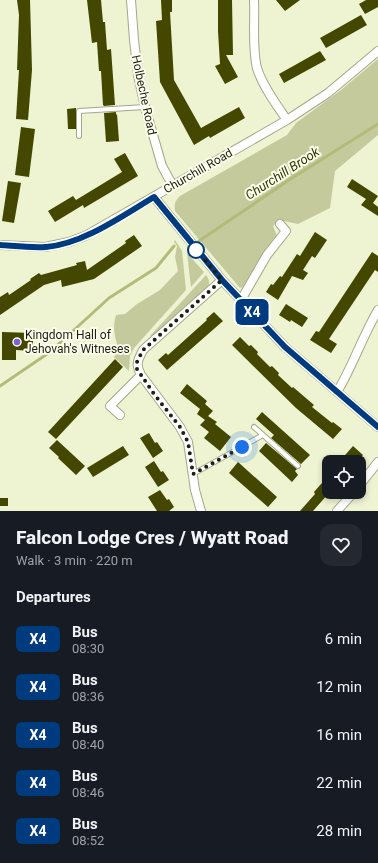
<!DOCTYPE html>
<html lang="en">
<head>
<meta charset="utf-8">
<style>
  body { margin:0; font-family:Roboto,sans-serif; background:#242831; color:#f1f3f6; height:100vh; display:flex; flex-direction:column; font-size:15px; white-space:nowrap }
  * { box-sizing:border-box; margin:0 }
  p { font-size:13px; color:#9ea1a6 }
  .icon { flex:none; width:22px; height:22px; fill:none; stroke:currentColor; stroke-width:2; stroke-linecap:round; stroke-linejoin:round }
  .map { position:relative; height:511px; overflow:hidden }
  .sheet { display:flex; flex-direction:column; background:#171b24; flex:1 }
  .sheet>* { flex:none }
  .badge { padding:0 8px; border-radius:6px; font-size:14px; line-height:26px }
  .buttons { position:absolute; left:322px; top:455px; display:grid; gap:8px }
  .buttons a { display:grid; place-items:center; width:44px; height:44px; border-radius:8px; background:#171b24; box-shadow:0 2px 6px #0003; font-size:20px }
  .you { position:absolute; width:20px; height:20px; margin:-10px; border:3px solid #fff; border-radius:50%; background:#1a73e8; box-shadow:0 0 0 6px #1a73e833 }
  .map>.badge { position:absolute; translate:-50% -50%; box-shadow:0 0 0 2px #fff }
  h2 { padding:0 16px; font-size:15px; line-height:36px }
  .round { display:grid; place-items:center; flex:none; width:42px; height:42px; border-radius:12px; background:#242831 }
  .overview { display:flex; align-items:center; justify-content:space-between; height:68px; padding:0 16px }
  h1 { font-size:19px; font-weight:800; line-height:30px }
  ul { padding:0; list-style:none }
  li { display:flex; align-items:center; gap:12px; height:48px; padding:0 16px }
  li div { flex:1 }
  li b { display:block; font-size:15px }
  li em { font-style:normal }
  li .badge { min-width:44px; font-weight:700; text-align:center }
  .map>svg:first-child { display:block }
  .green { fill:#c5ca9d }
  .lines { fill:none; stroke-linecap:round; stroke-linejoin:round }
  .stream { stroke:#b4bb79; stroke-width:3 }
  .building { fill:#434700 }
  .service-casing { stroke:#a4a889; stroke-width:6 }
  .minor-casing { stroke:#a4a889; stroke-width:10 }
  .service { stroke:#fff; stroke-width:4 }
  .minor { stroke:#fff; stroke-width:8 }
  .line-casing { stroke:#fff; stroke-width:9 }
  .line { stroke:#003b80; stroke-width:6 }
  .walk { stroke:#1e1f13; stroke-width:4; stroke-dasharray:0 7.2 }
  .stop-dot { fill:#fff; stroke:#003b80; stroke-width:2 }
  .poi-dot { fill:#825fda; stroke:#fcfeeb; stroke-width:1.5 }
  .labels { text-anchor:middle; stroke-width:4; stroke-linejoin:round; paint-order:stroke }
  .street-label { font-size:12px; fill:#1e1f13; stroke:#fcfeeb }
  .poi-label { font-size:12px; fill:#1e1f13; stroke:#fcfeeb; text-anchor:start }
  .water-label { font-size:13px; font-style:italic; fill:#353803; stroke:#fcfeeb }
</style>
</head>
<body>
<div class="map">
<svg width="378" height="511" viewBox="0 0 378 511">
  <rect width="100%" height="100%" fill="#eef3d2"/>
  <path class="green" d="M378,59V135L335,171L330,208L298,224L279,220L273,226L277,236L260,258L245,286L240,288L175,211C174,204 175,201 180,196L287,135L296,123L341,90Z
    M175,240L182,251L186,290L134,348L130,356L129,371L114,357L119,350C115,338 112,328 116,315L125,314L137,304L160,290L178,271L175,257L177,246L174,242Z
    M187,253L204,272L191,287Z
    M206,275C210,281 210,283 207,289L151,337L150,336Z"/>
  <g class="lines">
    <path class="stream" d="M199,241L289,180L378,124
      M0,386L50,352L109,298L156,268L174,246"/>
  </g>
  <path class="building" d="M17,0H30L32,70L28,120L16,119L19,70H17L19,15Z
    M87,0H101L103,22H105L107,50L111,49L115,105L104,106L103,105L101,71H99L97,42L92,43Z
    M161,0H172V12H170L174,80L201,128L239,107L245,118L210,138L209,136L194,145L160,82L156,21L162,20Z
    M218,0H232L233,55H226L238,77L225,84L215,66L220,64L218,31Z
    M276,0H300L285,11Z
    M366,0H378V7L365,14L359,4Z
    M361,15L367,25L326,48L320,38Z
    M320,51L326,60L284,83L279,74Z
    M76,108V129H68L67,109Z
    M116,112V115L117,114L119,141L106,142L104,113Z
    M21,127L35,129L29,177L15,175Z
    M125,153L138,176L84,208L83,205L55,222L48,211L73,196L76,200L122,172L114,159Z
    M352,179L378,196L373,203L378,207V216L361,205L366,199L347,187Z
    M8,181L21,183L14,223L2,221Z
    M315,232L327,240L315,258L312,256L303,270L308,273L303,280L292,276L278,300L266,292L271,284L273,285L280,276L282,277L297,254L300,256Z
    M134,235L142,246L94,279L62,287L61,280L44,285L0,315V297L8,292L9,295L31,280L30,279L39,273L41,275L77,265L76,263L85,261L87,270L126,243L125,241Z
    M372,252L378,256V272L375,270L329,339L337,344L331,353L310,340L316,331L319,332Z
    M286,304L308,318L302,327L291,320L290,322L279,315Z
    M214,312L223,321L167,370L158,360L166,353L168,355L207,320L206,319Z
    M2,332L33,333V351L16,350V360H2Z
    M240,337L249,346L251,345L258,352L257,354L270,367L272,366L279,373L278,375L292,388L293,387L314,405L312,407L332,423L333,422L342,429L333,439L296,408L232,345Z
    M115,359L123,367L56,439L48,432Z
    M187,384L207,401L205,404L213,411L208,416L217,422L215,424L231,437L220,451L204,438L209,432L200,425L205,420L197,414L200,409L180,393Z
    M262,412L310,455L301,464L271,438L274,435L256,419Z
    M149,433L155,443L157,442L163,451L153,458L140,438Z
    M57,440L85,466L76,475L58,458L59,457L49,448Z
    M266,443L297,469L295,471L298,475L292,482L259,451Z
    M123,446L129,455L93,477L87,468Z
    M353,446L363,455L357,462H339Z
    M154,461L161,472L163,471L169,480L158,487L145,467Z
    M238,462L277,497L268,507L229,473Z
    M329,475V493L313,511H300L315,494L314,492Z
    M160,490L167,500L169,499L174,507L169,511H157L148,497Z
    M0,498H8V506H0Z"/>
  <g class="lines">
    <g class="service-casing">
      <path id="service" d="M79,136V111L145,107
        M254,427L298,466
        M193,474L263,435"/>
    </g>
    <g class="minor-casing">
      <path id="minor" d="M131,0L134,40L138,75L145,107L162,166L173,186
        M254,0C255,20 252,49 257,68C262,85 277,106 287,120
        M154,197L222,280L285,347L378,427
        M0,245L45,247L69,242L85,236L287,120L328,93L378,51
        M241,300L267,255L286,231L280,224
        M337,392C353,366 362,337 378,310
        M120,415L110,406L141,375
        M359,486L378,462
        M201,511L195,490L188,442L180,427L141,375C135,364 138,360 143,350L222,280
        M337,511L354,492"/>
    </g>
    <use href="#service" class="service"/>
    <use href="#minor" class="minor"/>
  </g>
  <g class="lines">
    <g class="line-casing">
      <path id="line" d="M0,245C15,246 31,248 46,247C83,244 122,216 154,197L222,280L285,347L378,427"/>
    </g>
    <use href="#line" class="line"/>
    <path class="walk" d="M196,250L194,247L222,280L143,350L137,362V369L154,394L180,427L188,442L193,474L242,447"/>
  </g>
  <circle class="stop-dot" cx="196" cy="250" r="8"/>
  <circle class="poi-dot" cx="17" cy="342" r="4"/>
  <g class="labels">
    <g class="street-label">
      <text transform="translate(144 95) rotate(78)" y="4">Holbeche Road</text>
      <text transform="translate(198 171) rotate(-30)" y="4">Churchill Road</text>
    </g>
    <g class="poi-label">
      <text x="25" y="339">Kingdom Hall of<tspan x="25" dy="14">Jehovah's Witneses</tspan></text>
    </g>
    <g class="water-label">
      <text transform="translate(282 173) rotate(-33)" y="5">Churchill Brook</text>
    </g>
  </g>
</svg>
<div class="buttons">
<a><svg class="icon" aria-label="locate" viewBox="0 0 24 24"><circle cx="12" cy="12" r="6"/><path d="M12 2v4M12 18v4M2 12h4M18 12h4"/></svg></a>
</div>
<div class="you" style="left:242px;top:447px"></div>
<b class="badge" style="left:252px;top:312px;background:#003b80;color:#fff">X4</b>
</div>
<section class="sheet">
<div class="overview"><div><h1>Falcon Lodge Cres / Wyatt Road</h1><p>Walk · 3 min · 220 m</p></div><a class="round"><svg class="icon" aria-label="heart" viewBox="0 0 24 24"><path d="M12 20l-8-8c-3-5 5-10 8-4 3-6 11-1 8 4z"/></svg></a></div>
<h2>Departures</h2>
<ul>
<li><span class="badge" style="background:#003b80;color:#fff">X4</span><div><b>Bus</b><p>08:30</p></div><em>6 min</em></li>
<li><span class="badge" style="background:#003b80;color:#fff">X4</span><div><b>Bus</b><p>08:36</p></div><em>12 min</em></li>
<li><span class="badge" style="background:#003b80;color:#fff">X4</span><div><b>Bus</b><p>08:40</p></div><em>16 min</em></li>
<li><span class="badge" style="background:#003b80;color:#fff">X4</span><div><b>Bus</b><p>08:46</p></div><em>22 min</em></li>
<li><span class="badge" style="background:#003b80;color:#fff">X4</span><div><b>Bus</b><p>08:52</p></div><em>28 min</em></li>
</ul>
</section>
</body>
</html>
